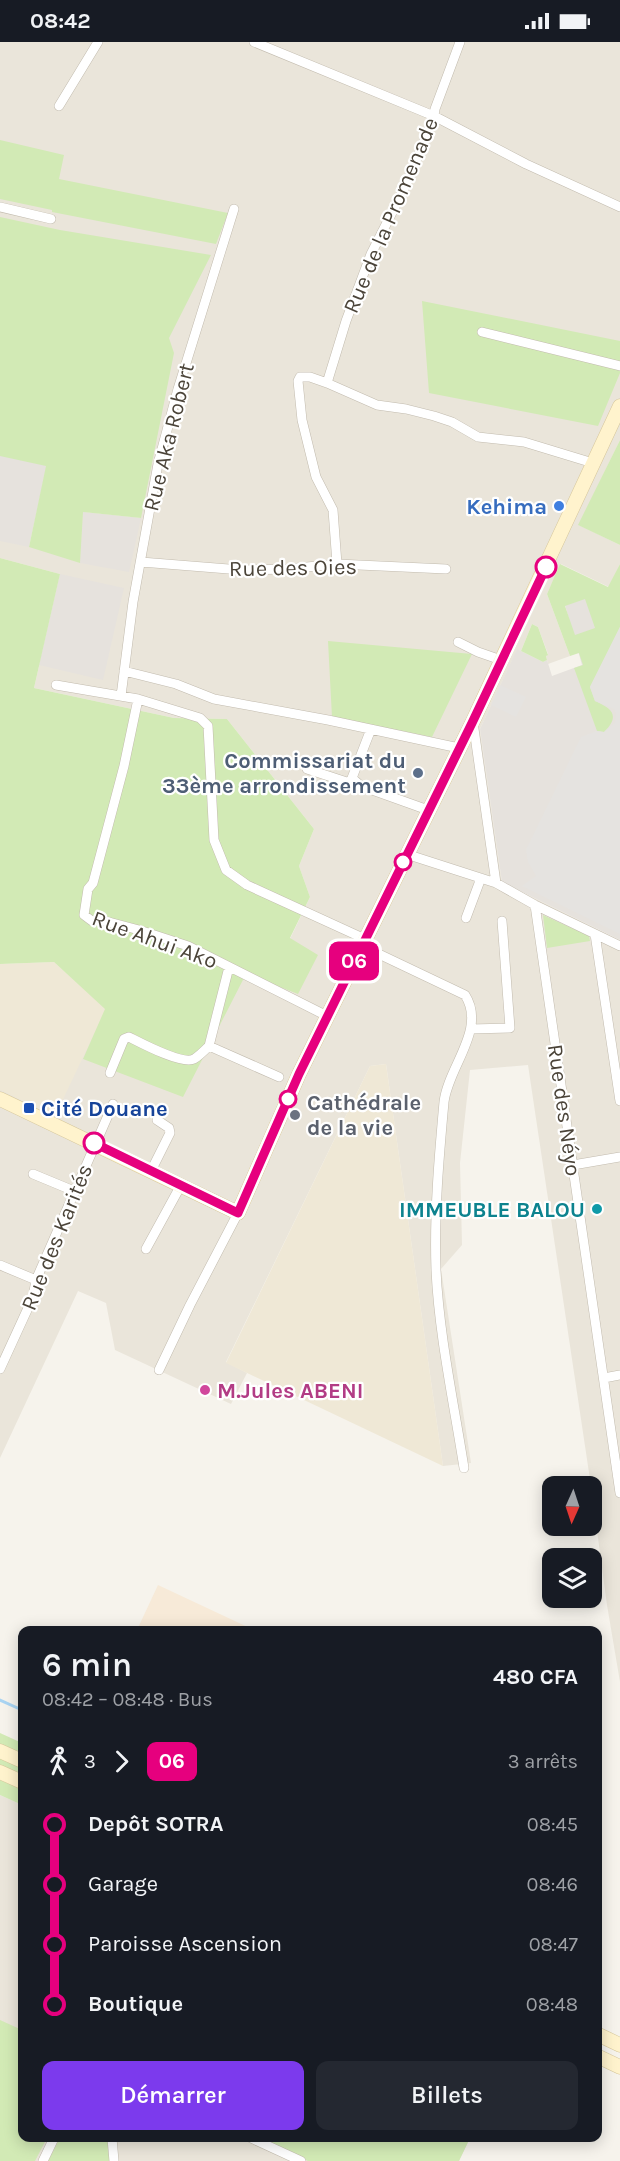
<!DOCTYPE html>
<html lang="fr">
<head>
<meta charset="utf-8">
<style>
  body { margin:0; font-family:Karla,sans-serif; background:#242831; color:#f1f3f6; height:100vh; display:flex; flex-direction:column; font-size:22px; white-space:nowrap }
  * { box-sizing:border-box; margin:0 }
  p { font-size:20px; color:#9ea1a6 }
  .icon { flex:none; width:33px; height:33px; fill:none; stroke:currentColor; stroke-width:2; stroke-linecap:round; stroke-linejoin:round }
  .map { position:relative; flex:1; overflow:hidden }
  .details { position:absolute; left:18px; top:1584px; width:584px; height:516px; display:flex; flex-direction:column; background:#171b24; border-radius:12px; box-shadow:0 3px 15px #0003 }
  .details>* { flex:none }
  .badge { padding:0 12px; border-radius:9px; font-size:21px; line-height:39px }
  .needle { width:39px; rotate:183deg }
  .controls { position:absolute; left:542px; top:1434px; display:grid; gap:12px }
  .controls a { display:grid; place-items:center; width:60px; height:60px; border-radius:12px; background:#171b24; box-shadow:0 3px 15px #0003; font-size:30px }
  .map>.badge { position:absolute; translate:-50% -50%; box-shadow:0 0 0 3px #fff }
  .legs { display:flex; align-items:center; gap:9px; height:66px; padding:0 24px; font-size:20px }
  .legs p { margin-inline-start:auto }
  .overview { display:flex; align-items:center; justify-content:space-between; height:102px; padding:0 24px }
  h1 { font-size:33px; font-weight:600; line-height:45px }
  .action { display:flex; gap:12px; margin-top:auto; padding:12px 24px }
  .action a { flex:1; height:69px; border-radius:12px; background:#7c3aed; color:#fff; font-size:24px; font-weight:600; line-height:69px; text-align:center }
  .action a+a { background:#242831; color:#f1f3f6 }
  ul { padding:0 24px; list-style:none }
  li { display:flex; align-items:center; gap:21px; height:60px; font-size:22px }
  li i { display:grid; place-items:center; width:9px; height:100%; margin:0 8px; background:currentColor }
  li i::after { content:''; width:15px; height:15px; margin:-8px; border:4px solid; border-radius:50%; background:#171b24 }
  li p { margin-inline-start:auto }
  li:first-child i { background:linear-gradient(#0000 50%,currentColor 0) }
  li:last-child i { background:linear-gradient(currentColor 50%,#0000 0) }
  .status { display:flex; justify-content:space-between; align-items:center; height:42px; padding:0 30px; background:#171b24; direction:ltr }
  .status svg { height:16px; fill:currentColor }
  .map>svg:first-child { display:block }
  .residential { fill:#eae5da }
  .commercial { fill:#f7ead8 }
  .industrial { fill:#e6e2dd }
  .education { fill:#efe8d6 }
  .green { fill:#d2eab5; fill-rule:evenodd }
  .parking { fill:#e5e3e0 }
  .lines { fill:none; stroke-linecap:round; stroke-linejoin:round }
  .stream { stroke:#a9d4f2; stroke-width:3 }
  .street-casing { stroke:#c2bbae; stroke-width:10 }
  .secondary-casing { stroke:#d6c79b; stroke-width:15 }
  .street { stroke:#fff; stroke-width:9 }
  .secondary { stroke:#fff3cd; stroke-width:14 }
  .line-1-casing { stroke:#fff; stroke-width:14 }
  .line-1 { stroke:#e6007e; stroke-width:9 }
  .shop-dot { fill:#3f7fe0; stroke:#fff; stroke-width:2 }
  .stop-1-dot { fill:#fff; stroke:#e6007e; stroke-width:3 }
  .service-dot { fill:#5c6f8a; stroke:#fff; stroke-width:2 }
  .transit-dot { fill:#1a4fb4; stroke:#fff; stroke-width:2 }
  .worship-dot { fill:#6b7280; stroke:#fff; stroke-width:2 }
  .culture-dot { fill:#0f9aa8; stroke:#fff; stroke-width:2 }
  .hotel-dot { fill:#d1479c; stroke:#fff; stroke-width:2 }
  .labels { text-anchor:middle; stroke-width:4.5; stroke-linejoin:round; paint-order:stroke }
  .street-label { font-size:22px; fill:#4b4439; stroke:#fff }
  .shop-label { font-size:22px; font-weight:bold; fill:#366cbe; stroke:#fff; text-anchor:end }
  .service-label { font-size:22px; font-weight:bold; fill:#4e5e75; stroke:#fff; text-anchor:end }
  .worship-label { font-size:22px; font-weight:bold; fill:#5b616d; stroke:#fff; text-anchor:start }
  .transit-label { font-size:22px; font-weight:bold; fill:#164399; stroke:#fff; text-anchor:start }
  .culture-label { font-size:22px; font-weight:bold; fill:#0d838f; stroke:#fff; text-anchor:end }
  .hotel-label { font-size:22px; font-weight:bold; fill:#b23c85; stroke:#fff; text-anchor:start }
</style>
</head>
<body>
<div class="status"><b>08:42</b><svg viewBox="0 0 49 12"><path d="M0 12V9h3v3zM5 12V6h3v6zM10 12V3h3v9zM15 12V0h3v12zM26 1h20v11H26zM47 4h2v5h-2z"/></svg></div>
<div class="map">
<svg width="620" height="2119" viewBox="0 0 620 2119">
  <rect width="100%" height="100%" fill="#f6f3ec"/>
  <path class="residential" d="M0,0H620V398L579,483L620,503V522L609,545L561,522L547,552L570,614L548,622L546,614L548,612L538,585L532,582L521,609L517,608L480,687L502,840L620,898V1640L607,1563L591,1444L528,1023L470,1028L460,1121L462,1203L441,1227L471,1421L443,1424L386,1022L370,1024L226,1320L247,1331L231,1362L115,1308L106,1261L78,1249L0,1416V922L106,967L246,932L290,897L310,855L299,824L314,787L227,677L174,676L34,646L60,532L0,516V392L51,403L29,504L83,470L141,476L0,264Z
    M0,1753L22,1763V2096H470L459,2119H0Z"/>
  <path class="commercial" d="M158,1543L254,1588H255H137Z"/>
  <path class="industrial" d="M0,392L51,403L29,505L0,499Z
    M83,470L141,476L129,530L80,521Z
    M60,532L124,546L103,638L39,623Z
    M585,556L620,557V898L502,840L480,687L517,607L543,620L547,618L552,634L582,623L565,563Z"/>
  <path class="education" d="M54,920L106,967L55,1074L0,1048V922Z
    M386,1022L443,1424L226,1321L370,1024Z"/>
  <path class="green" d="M0,98L64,113L59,137L228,171L216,202L52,170V168L0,157Z
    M0,175L60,188L211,213L169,296L174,311L141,476L83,470L80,521L29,505L46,424L0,414Z
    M422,259L620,299V331L598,384L429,351Z
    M620,398V503L578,483Z
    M0,516L60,532L34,646L174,676L227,677L314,787L299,824L310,855L290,896L318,913L298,952L246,932L183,1055L83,1017L105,967L54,920L0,922Z
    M560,522L608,545L620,522V585L590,645L595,659C613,667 620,674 604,690L597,689L574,626L583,623L579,611L570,614L547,552ZM585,557L595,586L575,593L565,564Z
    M532,582L538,585L548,613L546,614L547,618L543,620L521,609Z
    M328,599L472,612L432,695L332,675Z
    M543,873L589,894L590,899L547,906Z
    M0,1691L22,1701V1763L0,1753Z
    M0,1978L22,1988V2096H47L35,2119H0Z
    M60,2096H109L111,2119H48Z
    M259,2096H470L459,2119H308Z"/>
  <path class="parking" d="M620,585V892L522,844L536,834L528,820L526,808L581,695L597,689L604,690L615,681L616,672L614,667L595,659L590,645Z
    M500,643L526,655L516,675L491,663Z"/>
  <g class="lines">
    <path class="stream" d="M0,1658L22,1668"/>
    <g class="street-casing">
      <path id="street" d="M254,0L434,74L526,122L620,165
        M59,64L98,0
        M0,165L51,177
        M482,290L620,324
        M327,341L377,363L406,367L434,374L452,380L478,395L524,400L593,421
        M141,520L241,528L287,527L337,522L446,527
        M337,522L333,468L316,435L302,378L298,339L300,335H310L327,341L346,279L371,212L407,141L434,74L435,67L460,0
        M458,600L478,610L501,618
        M124,629L176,642L214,657L328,678L459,706
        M56,643L138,657L200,676L208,684L214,798L226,828L247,843L365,897
        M121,654L133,560L158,422L178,347L234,167
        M138,657L124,724L93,841L88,847L84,873L92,879H105L139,888L188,904L327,974
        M473,680L496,841
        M371,687L352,736L361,744L428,768
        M307,727L359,744
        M406,812L496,841L535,863L620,904
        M535,863L620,1451
        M466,876L481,836
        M595,892L620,1059
        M362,904L465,953C487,987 448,1025 444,1060C439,1115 434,1172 436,1228C439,1293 454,1362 464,1426
        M229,925L209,1004L279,1035
        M471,987L510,986L502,879
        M110,1031L124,997L129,995C141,1001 182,1023 194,1017C199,1014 205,1008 209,1004
        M573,1123L620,1115
        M151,1129L170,1091L169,1086L157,1078
        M33,1132L74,1149
        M146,1207L181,1143
        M0,1223L36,1238
        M0,1327L33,1255L36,1238L113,1062
        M159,1328L190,1263L238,1171
        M604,1336L620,1333
        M112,2096L114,2119
        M251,2096L301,2119
        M43,2119L54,2096"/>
    </g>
    <g class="secondary-casing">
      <path id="secondary" d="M0,1057L238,1171L299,1032L472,681L620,364
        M0,1709L22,1719
        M0,1730L22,1740
        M597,1992L620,2003
        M597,2014L620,2025"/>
    </g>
    <use href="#street" class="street"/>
    <use href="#secondary" class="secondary"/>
  </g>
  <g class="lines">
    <g class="line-1-casing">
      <path id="line-1" d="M94,1101L238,1171L299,1032L472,681L546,525"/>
    </g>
    <use href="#line-1" class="line-1"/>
  </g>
  <circle class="shop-dot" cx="559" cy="464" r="6"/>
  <g class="stop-1-dot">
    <circle cx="546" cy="525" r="10"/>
    <circle cx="403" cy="820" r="8"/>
    <circle cx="288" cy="1057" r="8"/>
    <circle cx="94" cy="1101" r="10"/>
  </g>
  <circle class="service-dot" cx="418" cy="731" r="6"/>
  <rect class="transit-dot" x="23" y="1060" width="12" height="12" rx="3"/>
  <circle class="worship-dot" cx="295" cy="1073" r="6"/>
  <circle class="culture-dot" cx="597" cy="1167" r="6"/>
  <circle class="hotel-dot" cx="205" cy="1348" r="6"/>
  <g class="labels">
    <g class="street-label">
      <text transform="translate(390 173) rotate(-67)" y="8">Rue de la Promenade</text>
      <text transform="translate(168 395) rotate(-76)" y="8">Rue Aka Robert</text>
      <text transform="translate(293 525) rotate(-1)" y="8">Rue des Oies</text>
      <text transform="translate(155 897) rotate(20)" y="8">Rue Ahui Ako</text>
      <text transform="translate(565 1068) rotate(82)" y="8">Rue des Néyo</text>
      <text transform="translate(56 1195) rotate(-68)" y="8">Rue des Karités</text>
    </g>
    <g class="shop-label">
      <text x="547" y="472">Kehima</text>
    </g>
    <g class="service-label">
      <text x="406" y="726">Commissariat du<tspan x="406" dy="25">33ème arrondissement</tspan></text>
    </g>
    <g class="worship-label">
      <text x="307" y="1068">Cathédrale<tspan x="307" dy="25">de la vie</tspan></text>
    </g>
    <g class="transit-label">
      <text x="41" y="1074">Cité Douane</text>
    </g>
    <g class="culture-label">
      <text x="585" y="1175">IMMEUBLE BALOU</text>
    </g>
    <g class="hotel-label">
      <text x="217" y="1356">M.Jules ABENI</text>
    </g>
  </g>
</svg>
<div class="controls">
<a><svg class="needle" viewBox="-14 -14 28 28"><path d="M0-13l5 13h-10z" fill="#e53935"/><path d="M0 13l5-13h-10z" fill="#9ea1a6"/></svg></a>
<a><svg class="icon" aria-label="layers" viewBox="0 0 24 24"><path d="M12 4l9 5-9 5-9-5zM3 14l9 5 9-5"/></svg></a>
</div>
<b class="badge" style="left:354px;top:919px;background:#e6007e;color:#fff">06</b>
<section class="details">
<div class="overview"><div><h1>6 min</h1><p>08:42 – 08:48 · Bus</p></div><b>480 CFA</b></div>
<div class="legs"><svg class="icon" aria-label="walk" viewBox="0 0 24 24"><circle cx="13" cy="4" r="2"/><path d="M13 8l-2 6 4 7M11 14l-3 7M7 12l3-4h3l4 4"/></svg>3<svg class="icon" aria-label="forward" viewBox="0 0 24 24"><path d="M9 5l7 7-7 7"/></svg><b class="badge" style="background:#e6007e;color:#fff">06</b><p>3 arrêts</p></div>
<ul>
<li><i style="color:#e6007e"></i><b>Depôt SOTRA</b><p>08:45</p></li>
<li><i style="color:#e6007e"></i><span>Garage</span><p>08:46</p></li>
<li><i style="color:#e6007e"></i><span>Paroisse Ascension</span><p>08:47</p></li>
<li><i style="color:#e6007e"></i><b>Boutique</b><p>08:48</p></li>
</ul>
<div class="action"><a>Démarrer</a><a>Billets</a></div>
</section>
</div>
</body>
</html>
